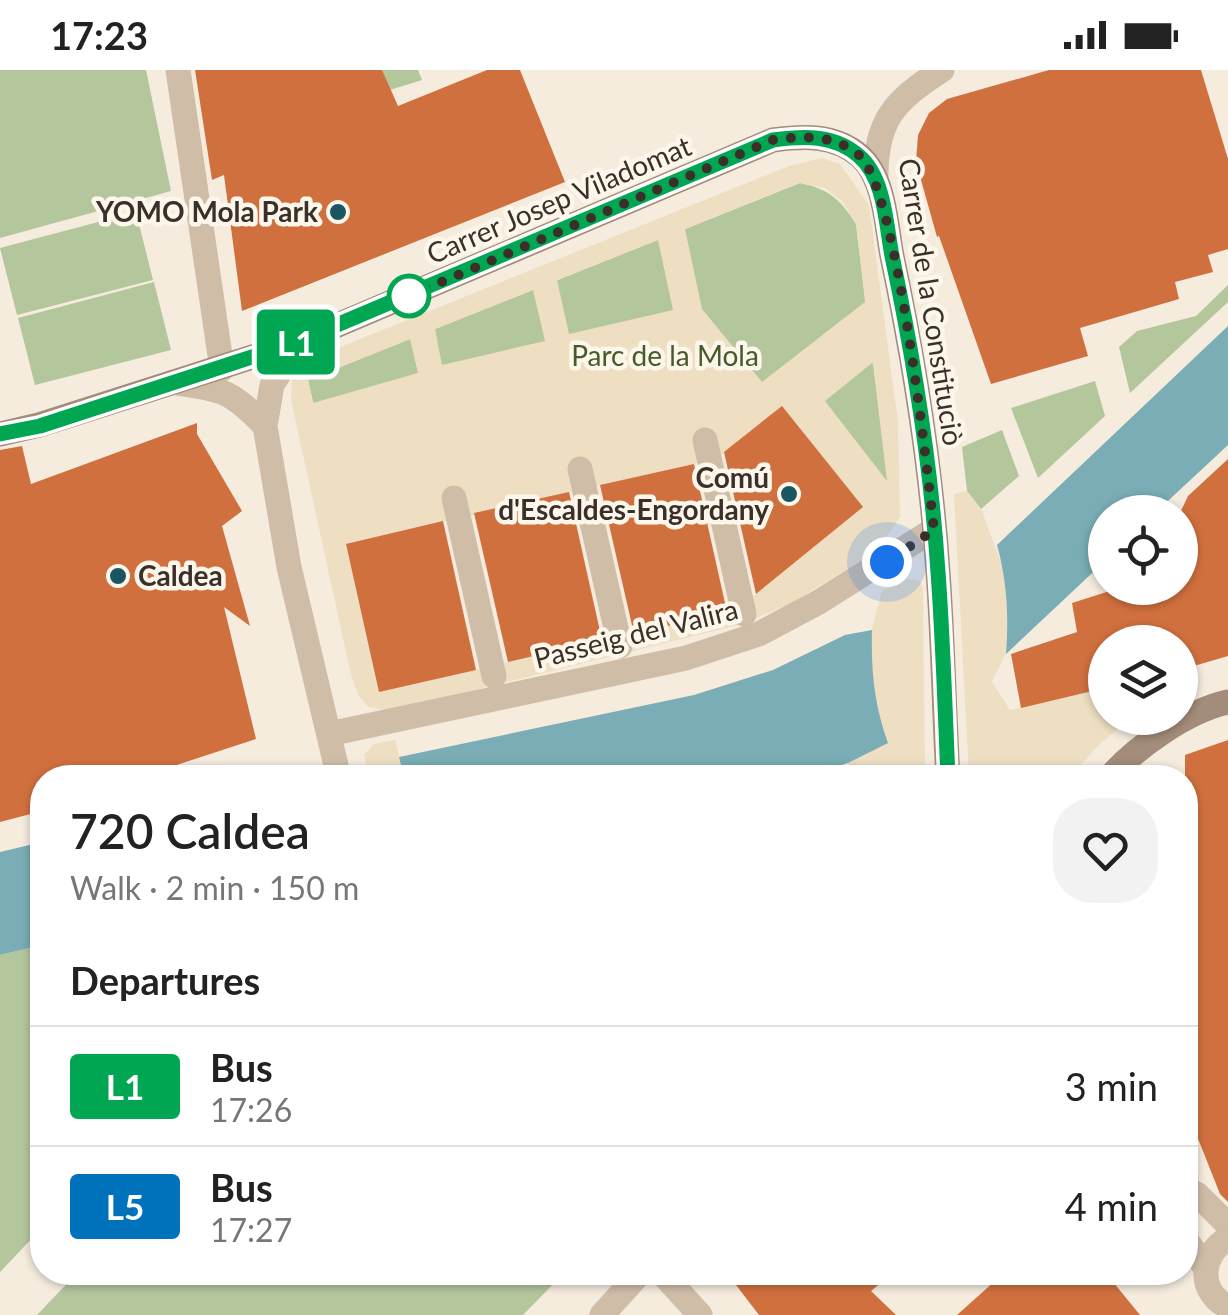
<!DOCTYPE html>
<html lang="en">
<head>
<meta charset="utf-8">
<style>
  body { margin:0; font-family:Lato,sans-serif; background:#f2f2f2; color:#222; height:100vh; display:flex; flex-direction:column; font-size:38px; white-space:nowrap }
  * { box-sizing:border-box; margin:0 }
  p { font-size:32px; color:#767676 }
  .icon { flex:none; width:55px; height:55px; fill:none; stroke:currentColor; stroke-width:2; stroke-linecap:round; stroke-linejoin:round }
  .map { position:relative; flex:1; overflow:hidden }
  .sheet { position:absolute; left:30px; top:695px; width:1168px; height:520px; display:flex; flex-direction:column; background:#fff; border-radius:40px; box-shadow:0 2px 8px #0004 }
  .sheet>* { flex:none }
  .badge { padding:0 20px; border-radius:8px; font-size:35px; line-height:65px }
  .fabs { position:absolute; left:1088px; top:425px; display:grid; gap:20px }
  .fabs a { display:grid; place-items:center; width:110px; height:110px; border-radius:50%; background:#fff; box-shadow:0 2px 8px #0004; font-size:50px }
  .you { position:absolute; width:50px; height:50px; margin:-25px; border:8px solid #fff; border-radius:50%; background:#1a73e8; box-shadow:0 0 0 15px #1a73e833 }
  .map>.badge { position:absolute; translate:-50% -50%; box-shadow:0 0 0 5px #fff }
  h2 { padding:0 40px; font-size:38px; line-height:90px }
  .round { display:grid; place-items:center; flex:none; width:105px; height:105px; border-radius:40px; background:#f2f2f2 }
  .head { display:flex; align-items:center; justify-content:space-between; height:170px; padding:0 40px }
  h1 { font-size:48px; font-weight:600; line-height:75px }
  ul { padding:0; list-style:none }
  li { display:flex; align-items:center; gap:30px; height:120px; padding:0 40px; border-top:2px solid #e0e0e0 }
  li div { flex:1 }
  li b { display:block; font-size:38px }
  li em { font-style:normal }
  li .badge { min-width:110px; font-weight:700; text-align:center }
  .status { display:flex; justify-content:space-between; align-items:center; height:70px; padding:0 50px; background:#fff; direction:ltr }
  .status svg { height:28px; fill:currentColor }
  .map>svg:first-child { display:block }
  .green { fill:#b4c69c }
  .plaza { fill:#eedfc3; fill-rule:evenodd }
  .water { fill:#7aadb5 }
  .building { fill:#d1703f }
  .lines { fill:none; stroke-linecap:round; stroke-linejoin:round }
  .pedestrian { stroke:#cfbda8; stroke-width:25 }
  .minor { stroke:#cfbda8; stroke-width:25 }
  .tertiary { stroke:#cfbda8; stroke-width:25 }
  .secondary { stroke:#a38c79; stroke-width:25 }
  .line-casing { stroke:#fff; stroke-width:22 }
  .line { stroke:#00a651; stroke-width:15 }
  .walk { stroke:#3b3029; stroke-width:10; stroke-dasharray:0 18 }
  .poi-dot { fill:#1a5661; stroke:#fcf6eb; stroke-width:4 }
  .stop-dot { fill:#fff; stroke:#00a651; stroke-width:5 }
  .labels { text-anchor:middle; stroke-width:9; stroke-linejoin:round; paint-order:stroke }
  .street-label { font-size:28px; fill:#3b3029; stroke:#fcf6eb }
  .poi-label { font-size:28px; font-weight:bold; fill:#3b3029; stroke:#fcf6eb; text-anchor:end }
  .park-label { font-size:28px; fill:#455c2a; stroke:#fcf6eb }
</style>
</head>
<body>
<div class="status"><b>17:23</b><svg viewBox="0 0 49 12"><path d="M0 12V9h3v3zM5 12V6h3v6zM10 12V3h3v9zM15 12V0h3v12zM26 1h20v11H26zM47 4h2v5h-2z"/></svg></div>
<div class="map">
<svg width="1228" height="1245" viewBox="0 0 1228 1245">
  <rect width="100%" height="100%" fill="#f5ecde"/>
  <path class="green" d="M0,0H146L171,121L0,168Z
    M380,0H418L422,10L390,20Z
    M800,113C829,119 840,129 856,154L888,413L900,446L886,466L782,336L718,387L346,474L308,310Z
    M136,142L153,210L17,245L0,178Z
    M154,212L171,280L35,315L18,248Z
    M1228,215V232L1130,323L1119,277L1137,261L1196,246Z
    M1095,311L1105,346L1038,408L1011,338Z
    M1002,360L1019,406L981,439L967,421L962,377Z
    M42,875V1158L0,1202V885Z
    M77,1203V1202L564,1203L523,1245H37Z"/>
  <path class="plaza" d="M822,88L840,94L869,135L898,352L900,446L886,466L862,490L790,534L742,554L390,641L368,637L358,625L351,605L291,330L292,307L306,292L323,284L789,96ZM799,113L825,118L842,131L856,154L865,232L762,312L702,239L685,159ZM658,170L673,240L569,264L557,210ZM533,220L545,271L442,295L435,259ZM410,269L418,303L313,333L308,310ZM872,293L873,294L887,411L825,331ZM782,336L863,437L751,528L718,387ZM698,393L732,541L629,565L594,417ZM573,421L606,569L502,593L468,445ZM450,450L484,598L380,621L346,474Z
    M967,421L981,439L1004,500L1008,555L1006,584L992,612L1010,640L1105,618V648H1131L1101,673L1069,707H969L954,424Z
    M907,509L919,510L923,518L925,707H855L848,693L887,673L875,636L871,598L872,560L882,521Z
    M395,670L404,707H368L364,685L374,674Z"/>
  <path class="water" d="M1228,256V375L1156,442H1105V491L1006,584C1009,547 1007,511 997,475Z
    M872,560C871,601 874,634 888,673L848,693L800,708L404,707L399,687L694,625L773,600L845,565Z
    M42,772V875L0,885V782Z"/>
  <path class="building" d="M195,0H382L398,36L487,0H520L565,112L242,241L224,105L212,110Z
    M1049,0H1201L1228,89V179L1208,185L1213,202L1175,212L1179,229L1080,258L1088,286L991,314L939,166L937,167L916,92L918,65L929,43L947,29Z
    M782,336L863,437L756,524L724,382Z
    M197,353V364L242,441L222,456L250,556L224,537L256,669L137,708H42V741L0,752V380L22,376L31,414Z
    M1228,389V586L1180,600V572H1105V618L1021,638L1011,584L1077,562L1072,533L1119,518H1180V443L1188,426Z
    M694,394L727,542L634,564L600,415Z
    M569,422L602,570L508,592L474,443Z
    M443,451L476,600L379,622L346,474Z
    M1228,670V1132L1220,1124L1195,1061L1190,1038L1185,1033V685Z
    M726,1202H894L871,1221L896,1245H759Z
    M1005,1202H1105L1140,1245H957Z"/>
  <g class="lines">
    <path class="pedestrian" d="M705,370L744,544
      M580,399L620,576
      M454,428L494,606"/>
    <path class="minor" d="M178,0L222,299
      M314,268L290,286L272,315L265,356L289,497L339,708
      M178,313C224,320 231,321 265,356
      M329,664L686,588L759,564L819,532L933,460
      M1185,1118L1198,1125L1228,1155
      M1185,1168L1205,1197
      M661,1202L700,1245"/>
    <path class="tertiary" d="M876,110C875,50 894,31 942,0
      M1228,1168C1200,1185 1197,1221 1228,1237
      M602,1245L641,1202"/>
    <path class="secondary" d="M0,364L39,355L293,274L773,70C803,66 834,64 860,86C885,108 886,155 892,186C914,290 931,396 938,502C943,570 944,639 948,708
      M1109,708C1136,677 1187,641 1228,632"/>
  </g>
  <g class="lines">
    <g class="line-casing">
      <path id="line" d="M0,364L40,356L292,274L773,70C803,66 834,64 859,86C885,108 886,155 892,186C914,289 931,396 938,502C943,570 945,639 948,708"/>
    </g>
    <use href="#line" class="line"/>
    <path class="walk" d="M409,226L773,70C803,66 835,64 860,86C897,120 927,398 934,460L887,492"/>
  </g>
  <g class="poi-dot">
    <circle cx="338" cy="142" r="10"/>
    <circle cx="789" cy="424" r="10"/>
    <circle cx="118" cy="506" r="10"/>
  </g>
  <circle class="stop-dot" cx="409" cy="226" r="20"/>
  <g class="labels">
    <g class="street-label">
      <text transform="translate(559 130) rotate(-23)" y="10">Carrer Josep Viladomat</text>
      <text transform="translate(931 232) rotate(81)" y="10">Carrer de la Constituciò</text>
      <text transform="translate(636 564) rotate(-14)" y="10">Passeig del Valira</text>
    </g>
    <g class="poi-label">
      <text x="318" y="152">YOMO Mola Park</text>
      <text x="769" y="418">Comú<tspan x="769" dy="32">d'Escaldes-Engordany</tspan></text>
      <text x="138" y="516" text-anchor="start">Caldea</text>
    </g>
    <g class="park-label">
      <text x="665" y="296">Parc de la Mola</text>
    </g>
  </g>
</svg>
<div class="fabs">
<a><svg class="icon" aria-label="locate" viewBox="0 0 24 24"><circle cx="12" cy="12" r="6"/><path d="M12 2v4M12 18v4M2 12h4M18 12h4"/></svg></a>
<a><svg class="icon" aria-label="layers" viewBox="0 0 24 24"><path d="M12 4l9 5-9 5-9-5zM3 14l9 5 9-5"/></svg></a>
</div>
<div class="you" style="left:887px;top:492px"></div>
<b class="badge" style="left:296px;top:272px;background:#00a651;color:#fff">L1</b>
<section class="sheet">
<div class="head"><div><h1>720 Caldea</h1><p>Walk · 2 min · 150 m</p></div><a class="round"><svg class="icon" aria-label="heart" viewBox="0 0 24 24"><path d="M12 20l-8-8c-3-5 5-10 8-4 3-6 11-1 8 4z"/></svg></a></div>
<h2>Departures</h2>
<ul>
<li><span class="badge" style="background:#00a651;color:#fff">L1</span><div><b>Bus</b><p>17:26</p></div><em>3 min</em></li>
<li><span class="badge" style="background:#0072bc;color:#fff">L5</span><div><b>Bus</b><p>17:27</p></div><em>4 min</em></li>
</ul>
</section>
</div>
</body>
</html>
